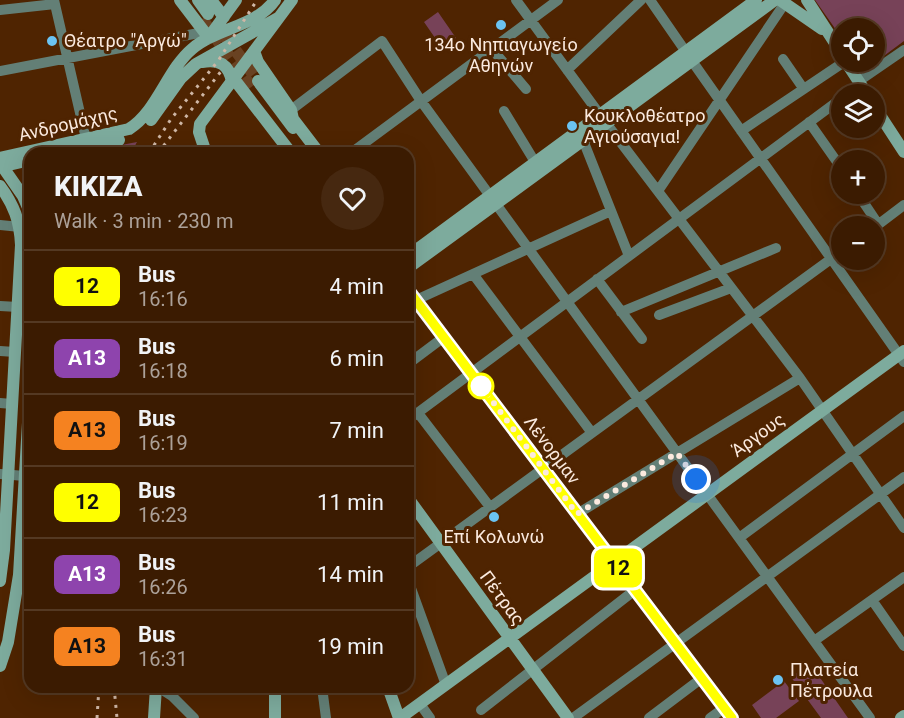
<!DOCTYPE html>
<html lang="en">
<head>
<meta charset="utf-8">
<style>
  body { margin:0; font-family:Roboto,sans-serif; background:#462810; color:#f1f3f6; height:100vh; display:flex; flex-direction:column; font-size:22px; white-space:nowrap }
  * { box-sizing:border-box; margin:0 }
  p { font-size:20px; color:#aca199 }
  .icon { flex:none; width:33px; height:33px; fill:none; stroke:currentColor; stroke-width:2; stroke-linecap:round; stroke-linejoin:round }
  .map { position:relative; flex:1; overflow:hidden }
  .side { position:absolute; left:24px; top:147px; width:390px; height:546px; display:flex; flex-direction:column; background:#3b1b01; border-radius:18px; box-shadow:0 6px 24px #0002,0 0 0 2px #543923 }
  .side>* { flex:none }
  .badge { padding:0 12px; border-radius:9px; font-size:21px; line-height:39px }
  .fabs { position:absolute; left:831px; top:18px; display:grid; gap:12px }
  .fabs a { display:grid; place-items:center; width:54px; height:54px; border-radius:50%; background:#3b1b01; box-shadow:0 6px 24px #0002,0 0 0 2px #543923; font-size:30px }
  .you { position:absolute; width:30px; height:30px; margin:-15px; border:4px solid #fff; border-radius:50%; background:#1a73e8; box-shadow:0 0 0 9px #1a73e833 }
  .map>.badge { position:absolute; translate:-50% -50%; box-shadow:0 0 0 3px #fff }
  .round { display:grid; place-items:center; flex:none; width:63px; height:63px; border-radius:32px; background:#462810 }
  .overview { display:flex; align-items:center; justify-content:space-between; height:102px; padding:0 30px }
  h1 { font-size:28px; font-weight:800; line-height:45px }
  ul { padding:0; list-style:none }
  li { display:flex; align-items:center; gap:18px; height:72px; padding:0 30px; border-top:2px solid #543923 }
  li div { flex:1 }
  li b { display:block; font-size:22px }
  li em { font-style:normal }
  li .badge { min-width:66px; font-weight:700; text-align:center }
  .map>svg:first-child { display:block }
  .green { fill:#774258 }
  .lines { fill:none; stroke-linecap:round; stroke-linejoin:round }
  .secondary-tunnel { stroke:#694222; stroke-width:12; stroke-dasharray:12 6; stroke-linecap:butt }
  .street { stroke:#637f76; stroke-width:10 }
  .secondary { stroke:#7dab9d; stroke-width:12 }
  .rail { stroke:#ceb6a5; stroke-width:3; stroke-dasharray:3 6; stroke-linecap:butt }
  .line-casing { stroke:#fff; stroke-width:14 }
  .line { stroke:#ff0; stroke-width:9 }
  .walk { stroke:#fbeadf; stroke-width:6; stroke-dasharray:0 10.8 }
  .poi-dot { fill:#6bc3f2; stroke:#4f2401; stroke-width:2 }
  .stop-dot { fill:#fff; stroke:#ff0; stroke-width:3 }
  .labels { text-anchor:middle; stroke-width:6; stroke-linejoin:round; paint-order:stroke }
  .poi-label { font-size:18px; fill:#fbeadf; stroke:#4f2401; text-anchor:start }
  .street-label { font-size:18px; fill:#fbeadf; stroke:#4f2401 }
</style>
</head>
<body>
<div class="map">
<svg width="904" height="718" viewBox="0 0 904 718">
  <rect width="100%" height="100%" fill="#4f2401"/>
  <path class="green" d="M815,0H904V41L865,70L859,62H874V28H842L841,37Z
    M438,12L456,38L442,48L424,22Z
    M137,142L131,153H85V152Z
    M808,665L814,669L848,718H821L791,677Z
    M784,681L799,701L776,718H761L752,705Z"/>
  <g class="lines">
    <path class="secondary-tunnel" d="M202,19L253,89
      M225,36L258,81"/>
    <path class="street" d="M54,0L86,139
      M516,0L606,123L800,378L904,528
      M650,0L686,52
      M0,10L55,4
      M492,49L526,89
      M783,59L803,88
      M692,61L904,362
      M567,70L641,0
      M0,71L204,32
      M859,81L904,50
      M846,94L861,84
      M291,110L382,41L421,101L870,718
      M504,111L535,162
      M809,122L842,169
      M741,131L844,62
      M583,140L629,256
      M351,153L558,0
      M658,191L785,3
      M858,194L878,224
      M0,225L20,227
      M875,227L904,205
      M473,274L592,433
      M597,279L642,339
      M416,300L611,211
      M0,306L18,307
      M621,312L776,248
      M659,315L731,288
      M0,351L15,352
      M408,364L444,337
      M0,403L12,404
      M418,413L490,507
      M408,420L842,98
      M0,474L25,476
      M577,514L800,378
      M739,538L904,416
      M408,567L842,251
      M408,580L446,685
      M872,600L904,646
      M814,641L904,577
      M158,687L172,696L194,718
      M322,687L326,718
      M420,704L430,718
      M481,710L635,590
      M573,718L904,477
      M649,718L702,678
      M710,718L724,708"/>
    <path class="secondary" d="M180,0L209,38
      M198,0L208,14
      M211,0L224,17
      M780,0L822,29
      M807,0L842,54
      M209,37L236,0
      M254,51L258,62L291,110L293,119L319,153
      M202,62C219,59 229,64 232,82
      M846,62L867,94
      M234,79L291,153
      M258,81L293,128
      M874,106L904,152
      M151,120L181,78L196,64L278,18
      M60,153L119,140
      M206,153L199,132L200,124L292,0
      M0,158L129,129C157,112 167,70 192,49C216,28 256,27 275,0
      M0,163L23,196L30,212
      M0,167L30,160
      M0,186C14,205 20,221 21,245L4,550L0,581
      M408,256L756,0
      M408,268L775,0
      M408,290L732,718
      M408,498L568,718
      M0,666L8,642L19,575L30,389
      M275,687V718
      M388,687L399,718
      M154,718L156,687
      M400,718L904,351
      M901,718L904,716"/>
    <path class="rail" d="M149,153L171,119L218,61L257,0
      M158,153L222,70
      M114,687L117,718
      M97,718L99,687"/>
  </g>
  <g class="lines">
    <g class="line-casing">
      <path id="line" d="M408,290L732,718"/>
    </g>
    <use href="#line" class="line"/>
    <path class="walk" d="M481,386L577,514L677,453L696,479"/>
  </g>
  <g class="poi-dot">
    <circle cx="501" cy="25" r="6"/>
    <circle cx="52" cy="41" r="6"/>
    <circle cx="572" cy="126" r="6"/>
    <circle cx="494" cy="517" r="6"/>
    <circle cx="778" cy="680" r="6"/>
  </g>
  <circle class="stop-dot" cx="481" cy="386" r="12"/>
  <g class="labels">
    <g class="poi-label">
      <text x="64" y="47">Θέατρο "Αργώ"</text>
      <text x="501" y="51" text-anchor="middle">134ο Νηπιαγωγείο<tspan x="501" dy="21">Αθηνών</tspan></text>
      <text x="584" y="122">Κουκλοθέατρο<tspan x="584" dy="21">Αγιούσαγια!</tspan></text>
      <text x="494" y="543" text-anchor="middle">Επί Κολωνώ</text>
      <text x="790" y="676">Πλατεία<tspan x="790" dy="21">Πέτρουλα</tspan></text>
    </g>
    <g class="street-label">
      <text transform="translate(68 124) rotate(-13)" y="6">Ανδρομάχης</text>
      <text transform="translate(758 435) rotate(-36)" y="6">Άργους</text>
      <text transform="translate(552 450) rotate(53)" y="6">Λένορμαν</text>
      <text transform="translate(502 598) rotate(54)" y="6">Πέτρας</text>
    </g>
  </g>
</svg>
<div class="fabs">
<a><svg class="icon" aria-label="locate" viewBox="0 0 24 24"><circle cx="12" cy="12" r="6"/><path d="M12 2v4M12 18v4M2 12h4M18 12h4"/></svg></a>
<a><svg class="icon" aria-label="layers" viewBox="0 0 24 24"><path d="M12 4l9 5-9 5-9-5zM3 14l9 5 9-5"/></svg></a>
<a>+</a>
<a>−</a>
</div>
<div class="you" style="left:696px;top:479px"></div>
<b class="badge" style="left:618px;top:568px;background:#ff0;color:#111">12</b>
<section class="side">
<div class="overview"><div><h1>ΚΙΚΙΖΑ</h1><p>Walk · 3 min · 230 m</p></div><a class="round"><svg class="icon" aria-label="heart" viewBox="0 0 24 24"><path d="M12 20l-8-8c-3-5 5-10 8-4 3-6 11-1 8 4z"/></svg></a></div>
<ul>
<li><span class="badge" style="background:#ff0;color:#111">12</span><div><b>Bus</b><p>16:16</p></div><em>4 min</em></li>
<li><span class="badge" style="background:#8e44ad;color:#fff">Α13</span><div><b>Bus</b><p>16:18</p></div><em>6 min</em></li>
<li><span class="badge" style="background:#f58220;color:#111">A13</span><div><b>Bus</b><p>16:19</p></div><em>7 min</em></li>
<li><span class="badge" style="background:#ff0;color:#111">12</span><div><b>Bus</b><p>16:23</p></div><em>11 min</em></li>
<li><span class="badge" style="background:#8e44ad;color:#fff">Α13</span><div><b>Bus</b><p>16:26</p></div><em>14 min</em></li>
<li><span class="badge" style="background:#f58220;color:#111">A13</span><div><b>Bus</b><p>16:31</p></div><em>19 min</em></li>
</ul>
</section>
</div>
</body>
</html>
